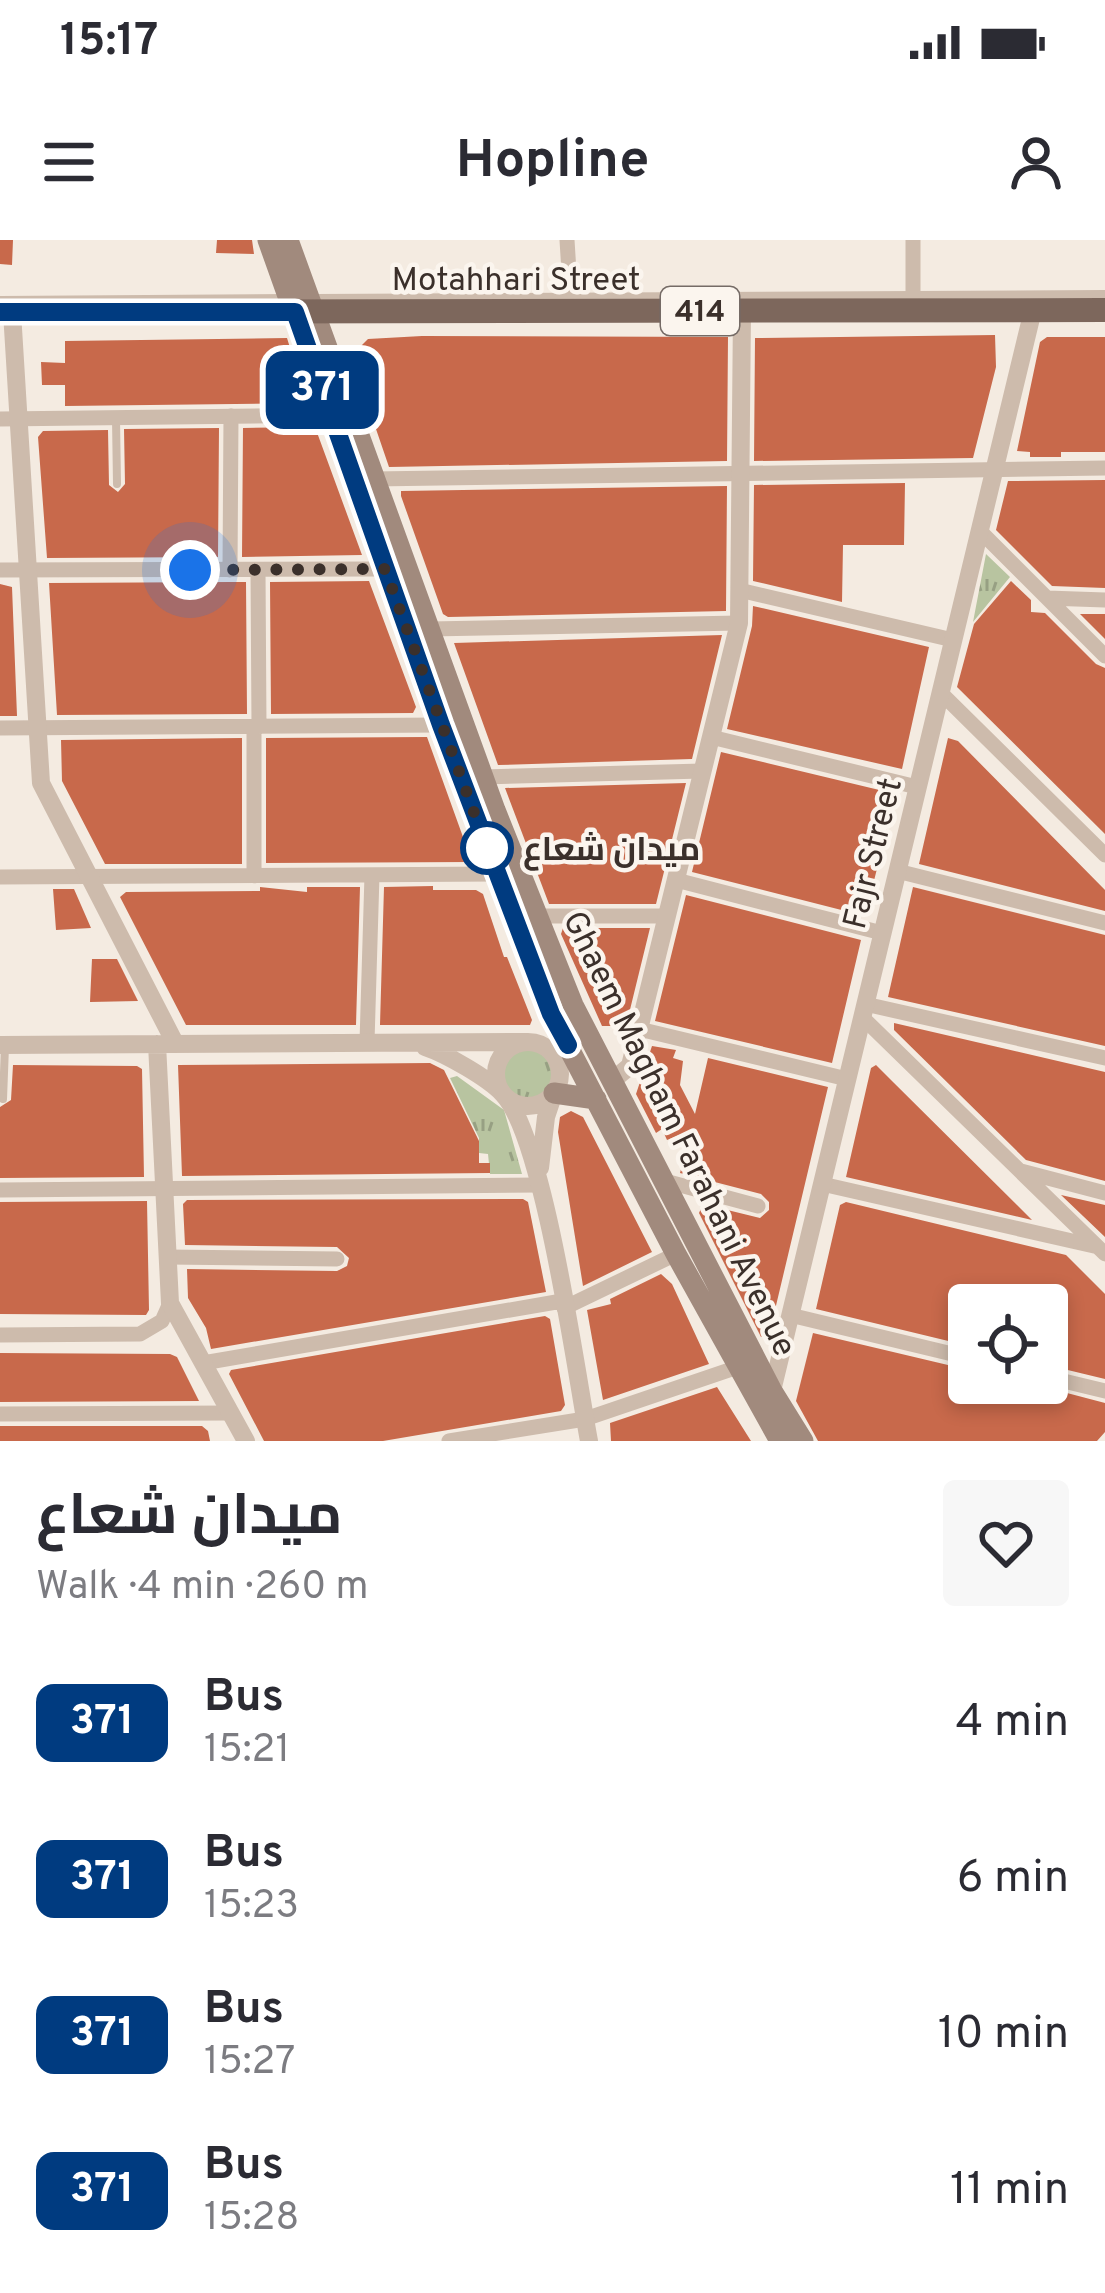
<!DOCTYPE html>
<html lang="en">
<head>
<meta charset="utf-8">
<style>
  body { margin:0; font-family:Overpass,Cairo,sans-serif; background:#f7f7f7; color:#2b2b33; height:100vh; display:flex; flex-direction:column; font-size:45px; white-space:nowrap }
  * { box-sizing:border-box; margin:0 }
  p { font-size:39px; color:#7c7c81 }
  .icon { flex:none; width:66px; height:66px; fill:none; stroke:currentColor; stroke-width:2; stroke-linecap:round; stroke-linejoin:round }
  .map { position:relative; height:1201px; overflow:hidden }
  .drawer { display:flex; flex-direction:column; background:#fff; flex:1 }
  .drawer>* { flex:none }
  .badge { padding:0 24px; border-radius:18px; font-size:42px; line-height:78px }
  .tools { position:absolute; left:948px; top:1044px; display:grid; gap:24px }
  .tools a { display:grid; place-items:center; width:120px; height:120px; border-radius:12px; background:#fff; box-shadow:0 6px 18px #0003; font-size:60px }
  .you { position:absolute; width:60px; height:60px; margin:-30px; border:9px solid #fff; border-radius:50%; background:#1a73e8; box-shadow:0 0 0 18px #1a73e833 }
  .map>.badge { position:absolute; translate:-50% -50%; box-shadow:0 0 0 6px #fff }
  .round { display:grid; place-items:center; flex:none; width:126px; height:126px; border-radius:12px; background:#f7f7f7 }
  .overview { display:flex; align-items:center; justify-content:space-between; height:204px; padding:0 36px }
  h1 { font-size:57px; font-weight:700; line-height:90px }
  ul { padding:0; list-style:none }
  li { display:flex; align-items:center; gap:36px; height:156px; padding:0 36px }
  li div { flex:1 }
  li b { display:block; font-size:45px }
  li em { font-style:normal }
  li .badge { min-width:132px; font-weight:700; text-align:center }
  .status { display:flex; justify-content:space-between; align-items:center; height:84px; padding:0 60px; background:#fff; direction:ltr }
  .status svg { height:33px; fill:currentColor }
  header { display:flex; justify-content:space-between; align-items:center; height:156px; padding:0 36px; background:#fff; font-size:54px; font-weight:700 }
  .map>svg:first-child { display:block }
  .grass { fill:url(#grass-tufts) }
  .building { fill:#c8694b }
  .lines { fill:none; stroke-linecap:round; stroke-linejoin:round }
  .service { stroke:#cdbbac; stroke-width:8 }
  .minor { stroke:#cdbbac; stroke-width:15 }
  .tertiary { stroke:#cdbbac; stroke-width:18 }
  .secondary { stroke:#a18a7d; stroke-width:21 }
  .primary { stroke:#7d675c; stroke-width:24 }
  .line-casing { stroke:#fff; stroke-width:27 }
  .line { stroke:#003b80; stroke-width:18 }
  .walk { stroke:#3b302b; stroke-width:12; stroke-dasharray:0 21.6 }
  .stop-dot { fill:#fff; stroke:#003b80; stroke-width:6 }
  .labels { text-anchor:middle; stroke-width:9; stroke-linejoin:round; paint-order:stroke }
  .shield { fill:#fbf5ee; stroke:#756b66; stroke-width:3 }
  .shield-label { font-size:30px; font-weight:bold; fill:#3b302b }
  .street-label { font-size:33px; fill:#3b302b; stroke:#fbf5ee }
  .stop-label { font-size:33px; font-weight:bold; fill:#3b302b; stroke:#fbf5ee; text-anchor:start }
</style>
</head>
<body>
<div class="status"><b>15:17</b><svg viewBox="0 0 49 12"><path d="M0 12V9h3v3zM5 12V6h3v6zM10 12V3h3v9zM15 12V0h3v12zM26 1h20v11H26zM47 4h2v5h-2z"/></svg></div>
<header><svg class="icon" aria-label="menu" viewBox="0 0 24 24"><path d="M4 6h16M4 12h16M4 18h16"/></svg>Hopline<svg class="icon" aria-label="person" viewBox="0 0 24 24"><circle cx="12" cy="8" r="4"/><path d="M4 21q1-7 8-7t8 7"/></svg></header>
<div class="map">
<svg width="1105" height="1201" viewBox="0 0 1105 1201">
  <defs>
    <pattern id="grass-tufts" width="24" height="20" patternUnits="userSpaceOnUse" patternTransform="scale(3)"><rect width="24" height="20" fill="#b8c4a0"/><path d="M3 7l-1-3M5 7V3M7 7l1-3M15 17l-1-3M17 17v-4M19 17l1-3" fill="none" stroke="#97a083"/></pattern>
  </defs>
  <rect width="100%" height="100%" fill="#f4ebe1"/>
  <path class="grass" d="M986,314L1010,337L973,382Z
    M500 833a26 26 0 1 1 52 0a26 26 0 1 1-52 0Z
    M457,836L504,870L522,934H490L488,914L479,913V898L450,838Z"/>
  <path class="building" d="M0,0H13L12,25L0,24Z
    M217,0H252L254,14L216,13Z
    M995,95L996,127L973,218L754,221L755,98Z
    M422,96L728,97L727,221L389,227L351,116L368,99Z
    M1047,97H1105V212H1061V217H1030V212L1017,211L1040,102Z
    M287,98L307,163L65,166V145H42L41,122L65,123V101Z
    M315,187L362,315L242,317L243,188Z
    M219,188L218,317L47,318L38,197L43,191L108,190L109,245L118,252L125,244L124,189Z
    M1105,240V348L1052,346L996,290L1008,241Z
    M905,243L904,305H843L842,362L753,341L754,245Z
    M727,246L726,371L448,377L443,374L401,256V251Z
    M369,341L416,467L413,473L271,474L270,342Z
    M1011,341L1031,360V372L1045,373L1096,424L1105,428V594L957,447L974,384Z
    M230,342H246L247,474L57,475L49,343Z
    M0,344L12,347L17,476H0Z
    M753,366L929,407L902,529L727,489L752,386Z
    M1080,374H1105V399Z
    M722,395L692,519L498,525L454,403Z
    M427,497L472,622L266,623V498Z
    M242,498V624H105L62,541L61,500Z
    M948,498L958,501L1105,650V671L919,624Z
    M721,512L896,554L865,676L692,632Z
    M686,543L656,664H549L505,548Z
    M433,646V650H476L483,654L504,717H507L532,780L530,785H380L384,647Z
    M260,647L307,652V647H360L356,785H186L120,657L126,652L260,651Z
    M913,647L1105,695V806L888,757Z
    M53,649H74L91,688L56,690Z
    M686,655L861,700L832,823L655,781Z
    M563,688H650L626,786H602L561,694Z
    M92,719H117L138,761L90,762Z
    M894,783L1105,832V941L1026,920L894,790Z
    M652,806L676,810L673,818L683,821L680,845L695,874L708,818L828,847L769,1095L761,1097L699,973L703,964L760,978L769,970V962L761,954L680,933L691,890L667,900L662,889L656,893L636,854Z
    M430,823L444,830L479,901V923H490V933L182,936L178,825Z
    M13,825L137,826L142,829L144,937L0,938V867L11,860Z
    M876,825L893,842L1032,980L846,937L871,828Z
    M571,871L583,877L652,1012L583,1046L558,892L560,877Z
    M1061,955L1105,965V997Z
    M523,959L528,962L546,1052L211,1109L206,1088L188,1058L187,1029L337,1031L347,1026L349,1018L337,1007L185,1005L183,964L187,960Z
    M147,961L149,1070L146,1075L0,1074V962Z
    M846,962L1066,1015L1105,1054V1139L1047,1125V1065H969V1106L816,1069L840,965Z
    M661,1034L672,1044L709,1124L603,1160L587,1070L611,1064L610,1059Z
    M545,1076L550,1079L565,1165L561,1171L383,1201H264L229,1134L231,1130Z
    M813,1093L969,1130V1143H1029L1105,1163V1192L1097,1201H818L796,1161Z
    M0,1113L170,1114L177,1117L199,1161L0,1162Z
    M717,1147L751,1201H611L610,1183Z
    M0,1186H202L208,1191L210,1201H0Z"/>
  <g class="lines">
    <path class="service" d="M315,58L1105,54
      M0,60L288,58
      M116,179L117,244
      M3,859L5,806"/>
    <path class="minor" d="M567,0L570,48L587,71
      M913,71V0
      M0,179L330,175
      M373,239L1105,228
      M979,290L1105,416
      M0,330L385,329
      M230,330L231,176
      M258,330L259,487
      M739,350L953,400
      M1047,358L1105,360
      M430,389L739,383
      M940,452L1105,615
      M254,487V636
      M0,488L441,485
      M711,497L917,547
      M483,537L702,531
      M897,631L1105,683
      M0,637L497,634
      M676,640L882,693
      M536,676H667
      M865,764L1105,818
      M862,777L1105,1014
      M639,789L847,839
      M367,802L372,635
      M1021,931L1105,953
      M665,941L758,966
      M822,944L1094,1006
      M0,950L540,945
      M167,1017L337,1019
      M564,1068L676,1014
      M790,1075L969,1118
      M0,1095L140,1094L162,1081L170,1063
      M203,1123L562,1061
      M1047,1137L1105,1151
      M0,1174L231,1173
      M449,1201L585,1179L738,1127"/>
    <path class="tertiary" d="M12,72L41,543L175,803
      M496 834a32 32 0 1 1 64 0a32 32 0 1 1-64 0Z
      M157,804L170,1063L246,1201
      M0,805L526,802
      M425,807C446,814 488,838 503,854C544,897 576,1132 589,1201
      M613,840L630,826L739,383L742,71
      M540,928L546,877L553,856
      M768,1154L772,1151L1033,70"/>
    <path class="secondary" d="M268,0L441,485L551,774L676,1014L780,1201
      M288,0L495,570L573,765L772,1151L803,1201
      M554,853L596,859"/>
    <path class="primary" d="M0,72L1105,70"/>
  </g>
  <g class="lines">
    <g class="line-casing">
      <path id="line" d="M0,72H295L441,485L551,774L568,805"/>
    </g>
    <use href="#line" class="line"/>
    <path class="walk" d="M190,330L385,329L487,608"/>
  </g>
  <circle class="stop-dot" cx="487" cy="608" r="24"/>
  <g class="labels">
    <rect class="shield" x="661" y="47" width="78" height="48" rx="9"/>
    <g class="shield-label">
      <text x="700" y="81">414</text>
    </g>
    <g class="street-label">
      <text x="516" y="50">Motahhari Street</text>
      <text transform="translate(871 613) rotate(-76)" y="12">Fajr Street</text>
      <text transform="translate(681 893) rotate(64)" y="12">Ghaem Magham Farahani Avenue</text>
    </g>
    <g class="stop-label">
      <text x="523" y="620">میدان شعاع</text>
    </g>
  </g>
</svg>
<div class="tools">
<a><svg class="icon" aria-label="locate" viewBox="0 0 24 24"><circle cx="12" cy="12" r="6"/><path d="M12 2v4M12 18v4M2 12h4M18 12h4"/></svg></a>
</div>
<div class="you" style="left:190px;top:330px"></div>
<b class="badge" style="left:322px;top:150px;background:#003b80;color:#fff">371</b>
</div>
<section class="drawer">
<div class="overview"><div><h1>میدان شعاع</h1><p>Walk · 4 min · 260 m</p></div><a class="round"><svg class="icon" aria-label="heart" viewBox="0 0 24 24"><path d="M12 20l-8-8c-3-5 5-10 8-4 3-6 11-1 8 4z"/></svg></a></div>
<ul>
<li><span class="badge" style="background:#003b80;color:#fff">371</span><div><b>Bus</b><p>15:21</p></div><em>4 min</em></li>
<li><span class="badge" style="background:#003b80;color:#fff">371</span><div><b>Bus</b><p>15:23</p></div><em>6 min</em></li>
<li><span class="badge" style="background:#003b80;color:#fff">371</span><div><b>Bus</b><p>15:27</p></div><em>10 min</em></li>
<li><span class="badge" style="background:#003b80;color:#fff">371</span><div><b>Bus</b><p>15:28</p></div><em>11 min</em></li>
</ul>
</section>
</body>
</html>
